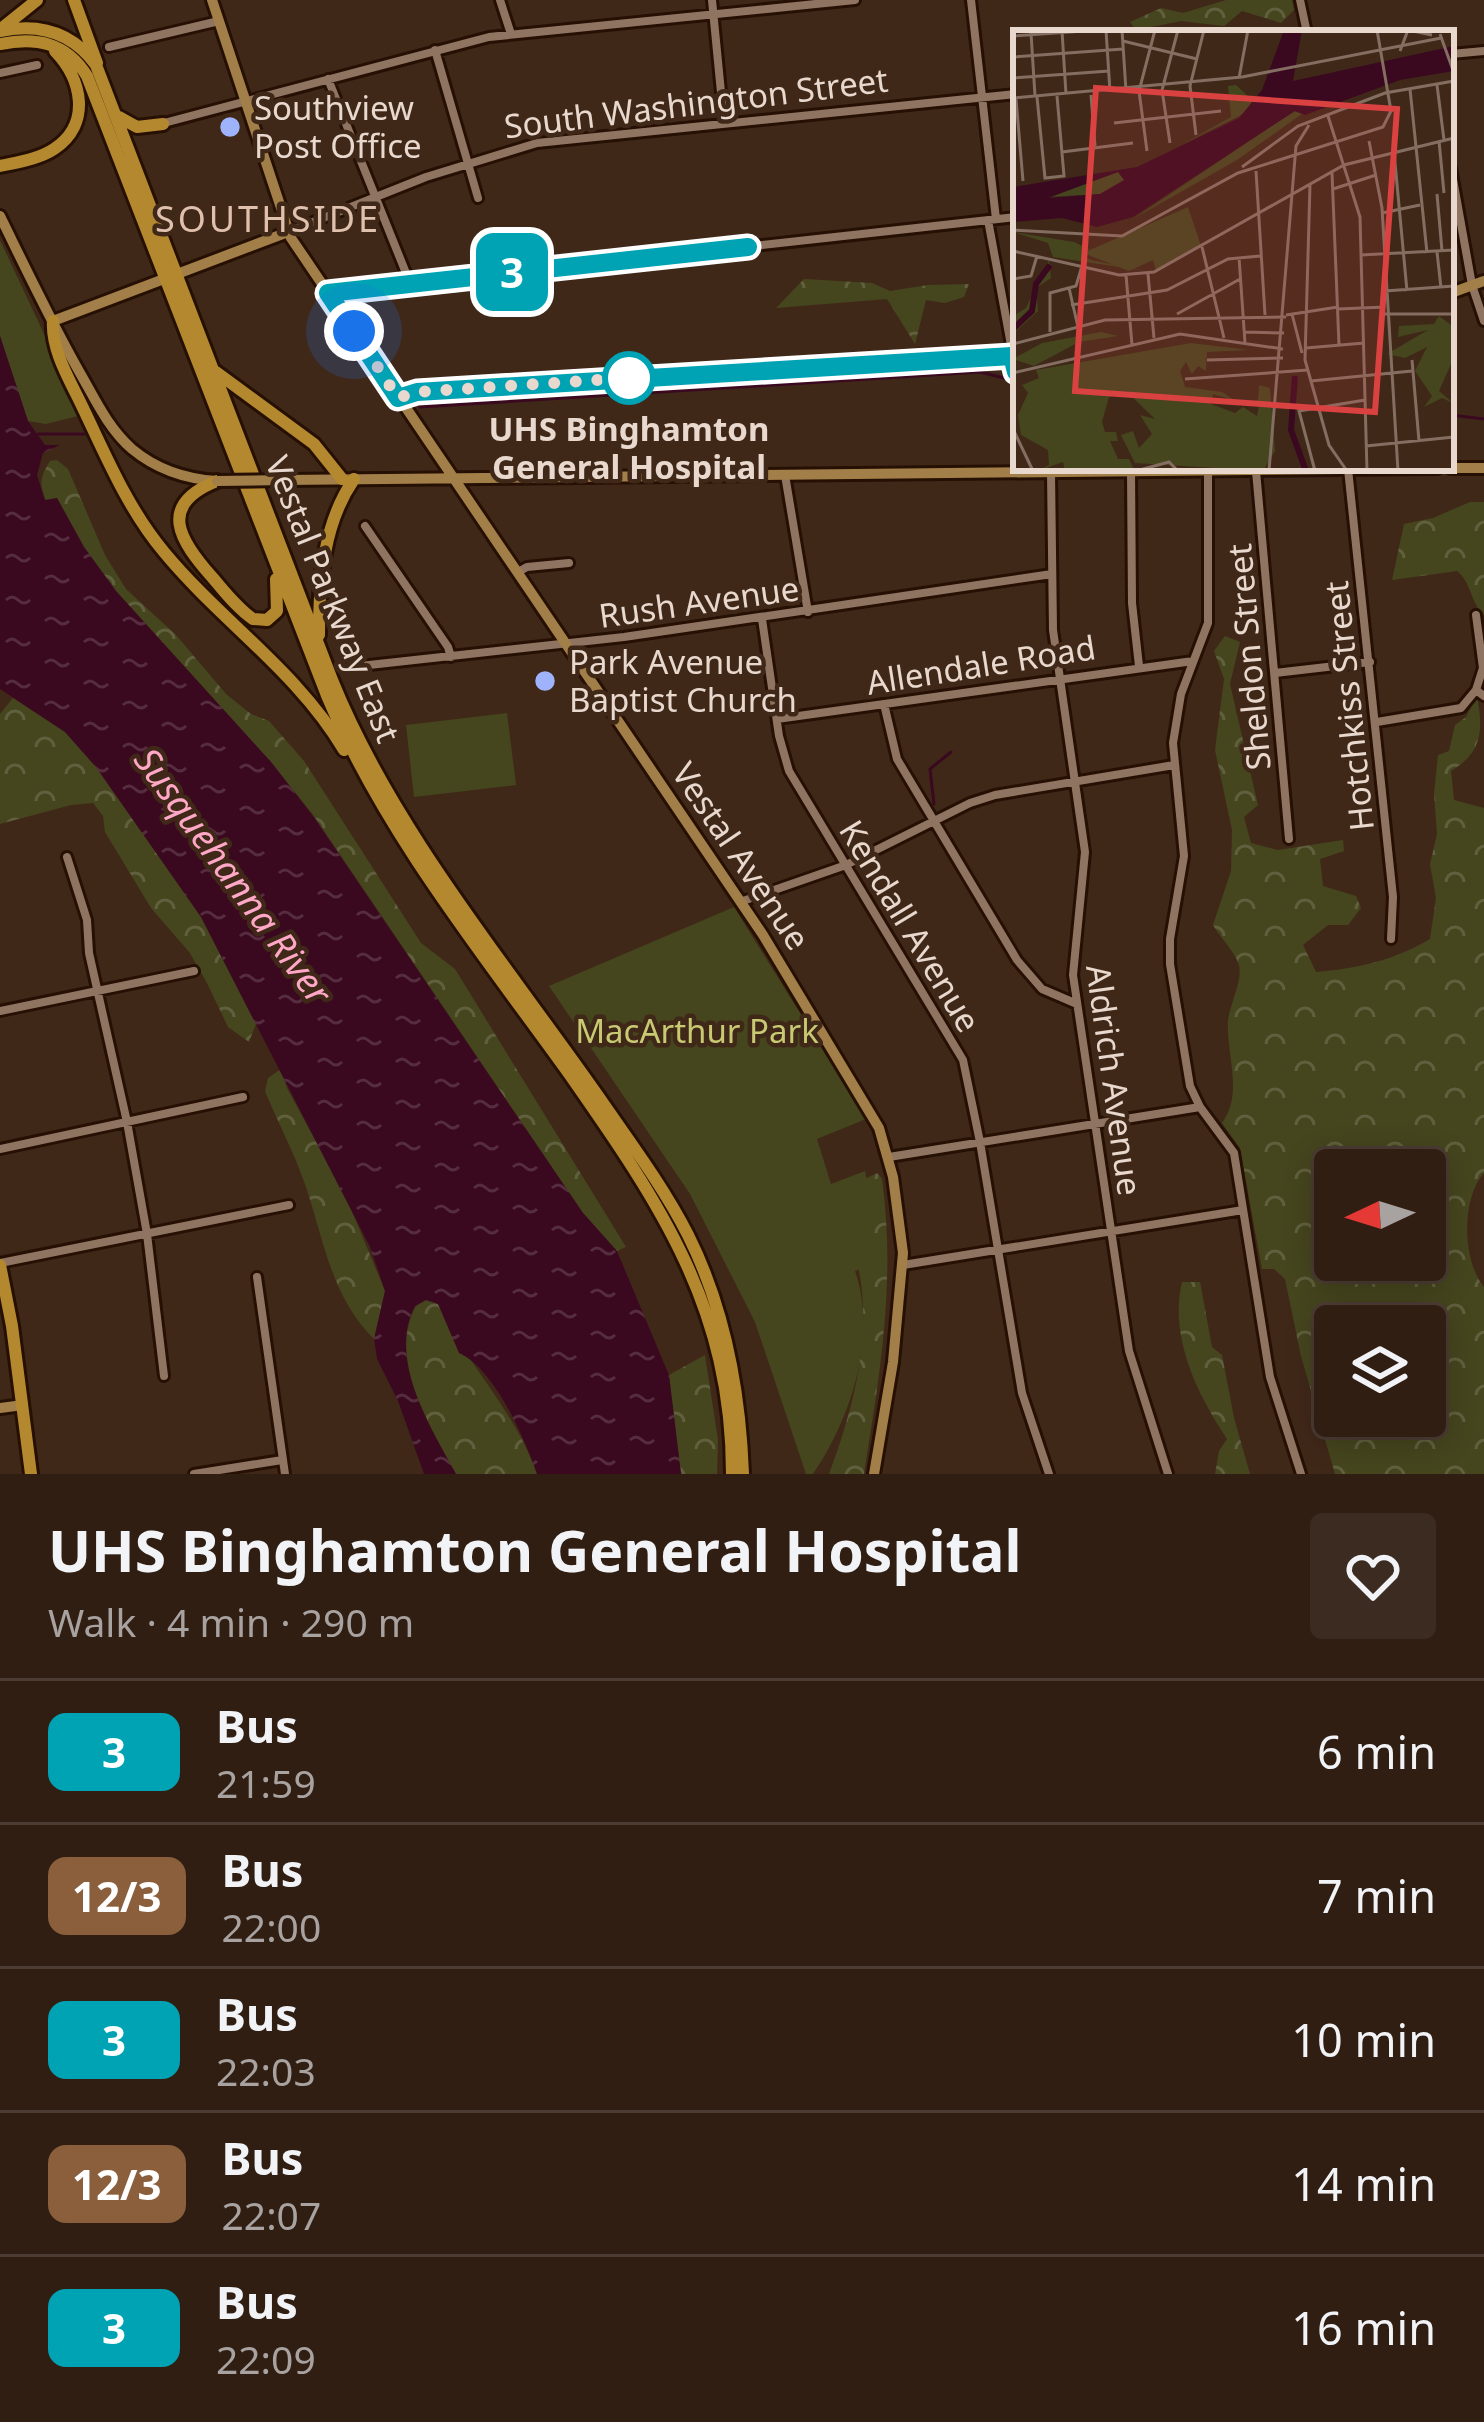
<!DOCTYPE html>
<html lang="en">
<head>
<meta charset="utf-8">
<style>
  body { margin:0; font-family:"Noto Sans",sans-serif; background:#3c2b21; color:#f1f3f6; height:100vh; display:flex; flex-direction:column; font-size:45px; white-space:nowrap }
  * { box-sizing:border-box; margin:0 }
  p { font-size:39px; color:#a8a2a0 }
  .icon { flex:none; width:66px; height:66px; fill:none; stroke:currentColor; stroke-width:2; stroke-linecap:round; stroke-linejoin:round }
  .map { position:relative; height:1474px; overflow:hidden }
  .details { display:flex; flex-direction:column; background:#301e13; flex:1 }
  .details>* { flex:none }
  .badge { padding:0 24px; border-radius:18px; font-size:42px; line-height:78px }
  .needle { width:78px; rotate:266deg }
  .tools { position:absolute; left:1314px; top:1149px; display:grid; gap:24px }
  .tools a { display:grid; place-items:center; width:132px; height:132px; border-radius:12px; background:#301e13; box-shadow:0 6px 30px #0003,0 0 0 3px #4b3c33; font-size:60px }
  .you { position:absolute; width:60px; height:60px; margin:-30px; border:9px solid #fff; border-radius:50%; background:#1a73e8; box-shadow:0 0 0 18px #1a73e833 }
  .map>.badge { position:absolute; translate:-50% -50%; box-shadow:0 0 0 6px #fff }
  .round { display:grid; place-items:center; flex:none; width:126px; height:126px; border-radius:12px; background:#3c2b21 }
  .head { display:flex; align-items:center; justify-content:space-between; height:204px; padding:0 48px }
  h1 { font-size:57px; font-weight:700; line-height:90px }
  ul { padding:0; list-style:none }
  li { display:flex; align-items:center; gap:36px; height:144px; padding:0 48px; border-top:3px solid #4b3c33 }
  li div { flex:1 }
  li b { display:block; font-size:45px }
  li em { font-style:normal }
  li .badge { min-width:132px; font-weight:700; text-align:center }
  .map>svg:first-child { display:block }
  .green { fill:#45451e }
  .forest { fill:url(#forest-crowns); fill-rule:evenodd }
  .water { fill:url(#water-ripples) }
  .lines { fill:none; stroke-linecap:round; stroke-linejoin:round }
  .stream { stroke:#3a0920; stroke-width:3 }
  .street-casing { stroke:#261003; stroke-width:14 }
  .secondary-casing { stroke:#261003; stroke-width:16 }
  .primary-casing { stroke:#261003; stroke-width:18 }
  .street { stroke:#907462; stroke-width:8 }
  .secondary { stroke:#a27e48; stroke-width:10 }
  .primary { stroke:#b4882f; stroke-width:12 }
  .secondary-bridge-casing { stroke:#261003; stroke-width:16; stroke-linecap:butt }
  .secondary-bridge { stroke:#a27e48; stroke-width:10 }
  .line-casing { stroke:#fff; stroke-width:27 }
  .line { stroke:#00a3b4; stroke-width:18 }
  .walk { stroke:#e8d8ce; stroke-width:12; stroke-dasharray:0 21.6 }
  .poi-dot { fill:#9fb3fd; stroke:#402819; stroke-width:4.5 }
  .stop-dot { fill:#fff; stroke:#00a3b4; stroke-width:6 }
  .labels { text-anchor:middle; stroke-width:9; stroke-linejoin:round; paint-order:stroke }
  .street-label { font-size:33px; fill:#e8d8ce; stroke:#402819 }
  .poi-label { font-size:33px; fill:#e8d8ce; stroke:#402819; text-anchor:start }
  .stop-label { font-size:33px; font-weight:bold; fill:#e8d8ce; stroke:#402819 }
  .park-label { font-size:33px; fill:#c8c973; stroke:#402819 }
  .neighbourhood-label { font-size:36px; letter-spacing:3px; fill:#e0c1ae; stroke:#402819 }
  .water-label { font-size:36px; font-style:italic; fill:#ffa7c7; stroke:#402819 }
  .inset-river { fill:none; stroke:#3a0920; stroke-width:6 }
  .inset-road { fill:none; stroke:#836e61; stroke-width:3 }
  .view { fill:#d94241; fill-opacity:0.15; stroke:#d94241; stroke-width:6 }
  .inset-edge { fill:none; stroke:#e8d8ce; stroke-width:6 }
</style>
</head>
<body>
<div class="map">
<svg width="1484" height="1474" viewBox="0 0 1484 1474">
  <defs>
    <pattern id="forest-crowns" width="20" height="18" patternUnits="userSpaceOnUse" patternTransform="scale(3)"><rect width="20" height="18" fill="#45451e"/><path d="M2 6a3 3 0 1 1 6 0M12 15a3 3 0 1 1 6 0" fill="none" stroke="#605f3e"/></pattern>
    <pattern id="water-ripples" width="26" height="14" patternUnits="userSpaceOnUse" patternTransform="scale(3)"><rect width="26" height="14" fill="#3a0920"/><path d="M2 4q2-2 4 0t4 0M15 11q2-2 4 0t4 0" fill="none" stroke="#562c3f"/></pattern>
  </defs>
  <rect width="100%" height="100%" fill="#402819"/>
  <path class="green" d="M0,240L82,415L46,424L28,421L0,336Z
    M507,713L516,785L414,797L406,725Z
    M734,907L866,1119L817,1139L831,1184L865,1171L881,1250L879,1263L855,1271C878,1336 851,1419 813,1474H806L755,1322L690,1194L549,986Z"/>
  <path class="forest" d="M1226,0H1292L1294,10L1281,23L1242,11L1224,26L1181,21L1136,30L1130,22L1161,8L1183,13Z
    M804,279L872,283L890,291L928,285L969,284L964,297L945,303L926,300L915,344L887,299L776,308Z
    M57,460L68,469L105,555L126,589L176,635L226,694L251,714L269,721L304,761L421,943L455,969L626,1247L617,1251L583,1213L314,816L271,762L116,591L84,547L57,498L46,501C39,484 40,477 50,461Z
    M1470,502H1484V615C1470,602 1472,583 1457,571L1392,580L1404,524L1433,518Z
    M1225,636L1240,642L1230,684L1258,805L1244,817L1251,843L1278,850L1343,840L1344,851L1320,859L1323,886L1356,896L1361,908L1348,925H1328L1303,945L1316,972C1356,969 1395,960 1430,939L1436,898L1430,864L1437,834L1434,794L1438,755L1449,751L1455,725L1466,717L1477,696C1484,732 1481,753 1451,771L1454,800L1484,808V1173C1461,1198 1462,1261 1484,1287V1474H1335L1301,1356L1285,1279L1274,1269H1262L1240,1148L1222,1123C1244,1093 1226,1054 1228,1021C1230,1004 1243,980 1239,965C1235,952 1220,937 1213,925L1231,871L1232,830L1215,750L1224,679L1214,651ZM1335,1170H1425V1260H1335ZM1335,1326H1425V1416H1335Z
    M13,698L65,732L96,767L201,917L256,1024L249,1042L228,1027L207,983L190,953L151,908L105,832L103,816L93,803L71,805L0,824V714Z
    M281,1069L287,1088L347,1199L385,1291L374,1339C332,1298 324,1241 306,1187C295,1154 278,1123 265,1091L268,1078Z
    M877,1173L882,1179C896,1281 880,1373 864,1474H829C853,1410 873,1335 858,1266L876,1254L863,1180Z
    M1182,1282H1200L1212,1347L1222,1355L1234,1418L1250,1474H1215L1219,1451L1227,1439C1197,1394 1169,1337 1182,1282Z
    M426,1300L438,1304C466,1364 515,1410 537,1474H456C430,1425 387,1359 416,1306Z
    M705,1355L718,1440L717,1474H681L669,1375Z"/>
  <path class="water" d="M0,336L28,421L45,445H60L43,453L37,475L45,500L57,498L84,547L116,591L271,762L313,816L583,1213L617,1251L669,1375L681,1474H537C525,1439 494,1368 459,1353L438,1304L426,1300L415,1306C387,1359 430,1426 456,1474H424L398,1401L377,1359L374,1339L385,1291L370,1247L201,917L96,767L65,732L0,689Z"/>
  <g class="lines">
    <path class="stream" d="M420,407L980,372L1016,381
      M1451,415L1484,419
      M38,434H84
      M934,804L930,769L951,752"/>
    <g class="street-casing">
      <path id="street" d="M500,0L511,34
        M712,0L724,123
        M971,0L996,219
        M1300,0L1307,33
        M109,47L219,21
        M435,50L478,198
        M1451,54L1484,51
        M0,73L37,65
        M328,79L410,283
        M164,123L489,37L855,0
        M1451,168L1472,285L1484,321
        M988,220L1016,372
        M288,232L426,177L537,143L1016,94
        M329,293L1016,217
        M1348,469L1393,897L1391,939
        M1131,471L1132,603L1139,666
        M1208,471V623L1181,694L1173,743L1184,856L1170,939V964L1190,1086L1200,1107L1234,1153L1270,1377L1301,1474
        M1256,471L1289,839
        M1051,473L1053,630L1085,852L1073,975L1129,1351L1168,1474
        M785,475L808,612
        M365,526L448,647L451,657
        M518,572L527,567L569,563
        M1476,615L1483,668L1476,690L1484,696
        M762,619L779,736L789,771L963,1060L980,1142L1022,1393L1049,1474
        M351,667L624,637L1052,574
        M1275,673L1370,662
        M884,704L897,759L1017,960L1042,989L1077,1004
        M777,719L1193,661
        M1377,722L1461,708L1476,690
        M67,857L87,920L89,953L127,1122L147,1234L164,1376
        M740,902L846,865L970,803L995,795L1174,765
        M0,1011L194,971
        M0,1149L243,1097
        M889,1157L1200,1107
        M0,1263L289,1205
        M903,1265L1243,1210
        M257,1277L285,1474
        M194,1474L282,1460"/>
    </g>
    <g class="secondary-casing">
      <path id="secondary" d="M212,0L291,238L763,935L879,1128L893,1177L903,1253L893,1362L874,1474
        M0,216C26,269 51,322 80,373C95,399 108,428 132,449C156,469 186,479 217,481
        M1451,293L1484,281
        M53,321L288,232
        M398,398L417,391L1016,356
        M1451,468H1484
        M285,480L1438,468
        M0,1408L23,1405"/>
    </g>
    <g class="primary-casing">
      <path id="primary" d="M74,0L97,63
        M1,29L37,0
        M0,31C39,23 72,32 96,65L332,680C391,827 507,966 598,1096C629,1141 663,1186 688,1235C725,1309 740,1392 743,1474
        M0,44C36,37 66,42 87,76L328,698C386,835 484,955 570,1075C661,1205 732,1309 732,1474
        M119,117L137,127L163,124
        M0,166C18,162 39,159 54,149C92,124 82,79 55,51
        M53,321C51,351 71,382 83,408C107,458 128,509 164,552C221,621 298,672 344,750
        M216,372L314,444L342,479
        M217,481C156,505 180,541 212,577C225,592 237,608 253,619L267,620L277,611L276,579
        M319,635C319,581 323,524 354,479
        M0,1265L12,1326L31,1474"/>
    </g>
    <use href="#street" class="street"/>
    <use href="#secondary" class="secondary"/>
    <use href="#primary" class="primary"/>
    <g class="secondary-bridge-casing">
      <path id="secondary-bridge" d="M217,481L285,480"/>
    </g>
    <use href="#secondary-bridge" class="secondary-bridge"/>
  </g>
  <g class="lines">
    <g class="line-casing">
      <path id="line" d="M748,247L328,293L398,398L417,392L1012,356L1016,372"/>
    </g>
    <use href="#line" class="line"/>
    <path class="walk" d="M354,331L398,398L417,392L629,378"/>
  </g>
  <g class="poi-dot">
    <circle cx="230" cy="127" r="12"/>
    <circle cx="545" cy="681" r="12"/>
  </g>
  <circle class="stop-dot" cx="629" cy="378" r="24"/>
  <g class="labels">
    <g class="street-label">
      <text transform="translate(696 103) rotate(-7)" y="12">South Washington Street</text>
      <text transform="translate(333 599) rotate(68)" y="12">Vestal Parkway East</text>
      <text transform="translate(699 602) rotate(-8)" y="12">Rush Avenue</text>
      <text transform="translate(1249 657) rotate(-95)" y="12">Sheldon Street</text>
      <text transform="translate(981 665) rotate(-9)" y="12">Allendale Road</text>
      <text transform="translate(1349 706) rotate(-96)" y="12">Hotchkiss Street</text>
      <text transform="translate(741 856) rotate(56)" y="12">Vestal Avenue</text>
      <text transform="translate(910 926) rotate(59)" y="12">Kendall Avenue</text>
      <text transform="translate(1114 1080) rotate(82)" y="12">Aldrich Avenue</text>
    </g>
    <g class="poi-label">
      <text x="254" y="120">Southview<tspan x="254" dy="38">Post Office</tspan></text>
      <text x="569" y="674">Park Avenue<tspan x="569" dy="38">Baptist Church</tspan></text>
    </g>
    <g class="stop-label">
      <text x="629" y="441">UHS Binghamton<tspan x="629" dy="38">General Hospital</tspan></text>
    </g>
    <g class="park-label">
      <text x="697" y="1043">MacArthur Park</text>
    </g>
    <g class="neighbourhood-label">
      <text x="268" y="232">SOUTHSIDE</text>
    </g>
    <g class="water-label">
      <text transform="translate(233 876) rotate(54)" y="13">Susquehanna River</text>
    </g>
  </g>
  <g transform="translate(1013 30)">
    <rect width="441" height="441" fill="#402819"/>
    <path d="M175,177L188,216L143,240L140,230L116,241L70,223Z" fill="#45451e"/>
    <path d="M223,55L241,72L234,82L168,115L218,87L215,56ZM281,81L289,84L224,130L120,189ZM105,142L112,150L87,164L34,167ZM0,202L61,212L76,219L70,226L78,230L132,241L40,227L35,213ZM36,230L38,248L23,258L25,281L0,304V286L13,278ZM426,286L441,297V327L426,361L440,373L429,368L411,377L419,366L402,341L414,317L392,328L374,324L415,300L385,307L386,296L421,294ZM88,302L105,306L66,312L21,336L0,329L29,313ZM178,313L236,320L194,322L193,341L185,336L179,344L173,332L167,341L172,357L209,362L221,370L200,364L198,374L222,383L230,377L244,386L246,376L228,374L245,370L246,355L257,358L262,421L250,441L122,433L108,405L120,401L126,418L139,404L127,385L142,389L113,361L96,367L89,392L92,402H103L105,411H97L105,429H116L122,441H52L50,432L24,441L36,435L35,420L8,405L5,385L15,363L9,355L26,348L23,340Z" fill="#45451e"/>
    <path d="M271,0H289L280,51L441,16V41L387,50L292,85L282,81L120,187L84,197L49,188L0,192V157L124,137L226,88L249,60ZM105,142L111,150L87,164L35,168Z" fill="#3a0920" fill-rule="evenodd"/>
    <path class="inset-river" d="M0,299L19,281L23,254L37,235M282,346L278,400L293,441"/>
    <path class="inset-road" d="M93,0L97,62M109,0L113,61M49,1L53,64M18,3L22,66M427,4L441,43M0,6L86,0M110,11L184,29M387,21L395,0L419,5M0,27L110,19M0,48L96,41M226,48L235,0M424,55L431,110M397,59L414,223M78,65L82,116M24,67L32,148L51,146L44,66M0,68L229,47L428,8M3,69L10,151M315,86L347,187L354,441M101,93L208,81M183,105L177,56L191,0M356,111L369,178L385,441M426,111L431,163M157,113L149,60L165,0M134,121L126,61L142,0M49,122L120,113M381,122L394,261M229,137L285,96L372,63L441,51M243,141L252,285M319,143L326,315M297,155L292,330L316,415L334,441M320,159L363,145M424,164L429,221M369,183L407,175M0,200L109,206L225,143L370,97L378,81L364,0M189,217L211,308M0,221L106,245L141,242L331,135L441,108M424,222L428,258M348,225L441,220M226,227L232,313M135,244L141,308M113,245L119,315M0,249L18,246L24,226M56,258L65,297M372,261L441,256M58,275L154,260L215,229L247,226M325,279L372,277M164,284L227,249M279,284L289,323M372,284H441M273,285L325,277M37,302V263L63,256L69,236M232,302L271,303M0,314L92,290L273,287M293,318L351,313M194,330L270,328M399,330L406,411M0,343L167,304L270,319M172,349L295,340M298,351L399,341M0,399L20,441M353,416L441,407M123,441L156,432L165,441M256,441L283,116L296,95M302,441L286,381L352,370"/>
    <path class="view" d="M83,58L384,79L362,382L62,361Z"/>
    <rect width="441" height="441" class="inset-edge"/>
  </g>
</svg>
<div class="tools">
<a><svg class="needle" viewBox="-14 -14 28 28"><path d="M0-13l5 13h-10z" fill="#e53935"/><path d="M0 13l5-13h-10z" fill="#a8a2a0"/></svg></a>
<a><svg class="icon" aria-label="layers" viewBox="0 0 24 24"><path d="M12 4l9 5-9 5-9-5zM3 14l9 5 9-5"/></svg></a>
</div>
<div class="you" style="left:354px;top:331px"></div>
<b class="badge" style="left:512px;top:272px;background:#00a3b4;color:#fff">3</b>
</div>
<section class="details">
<div class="head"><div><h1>UHS Binghamton General Hospital</h1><p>Walk · 4 min · 290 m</p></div><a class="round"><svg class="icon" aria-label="heart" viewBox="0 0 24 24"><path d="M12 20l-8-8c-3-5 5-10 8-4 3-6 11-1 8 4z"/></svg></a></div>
<ul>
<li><span class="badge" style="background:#00a3b4;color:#fff">3</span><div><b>Bus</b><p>21:59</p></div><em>6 min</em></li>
<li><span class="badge" style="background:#8b5e3c;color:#fff">12/3</span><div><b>Bus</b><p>22:00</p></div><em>7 min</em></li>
<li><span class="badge" style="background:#00a3b4;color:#fff">3</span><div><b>Bus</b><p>22:03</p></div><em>10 min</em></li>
<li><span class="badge" style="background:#8b5e3c;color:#fff">12/3</span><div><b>Bus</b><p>22:07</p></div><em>14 min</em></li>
<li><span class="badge" style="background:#00a3b4;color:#fff">3</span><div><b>Bus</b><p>22:09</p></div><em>16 min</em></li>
</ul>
</section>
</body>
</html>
